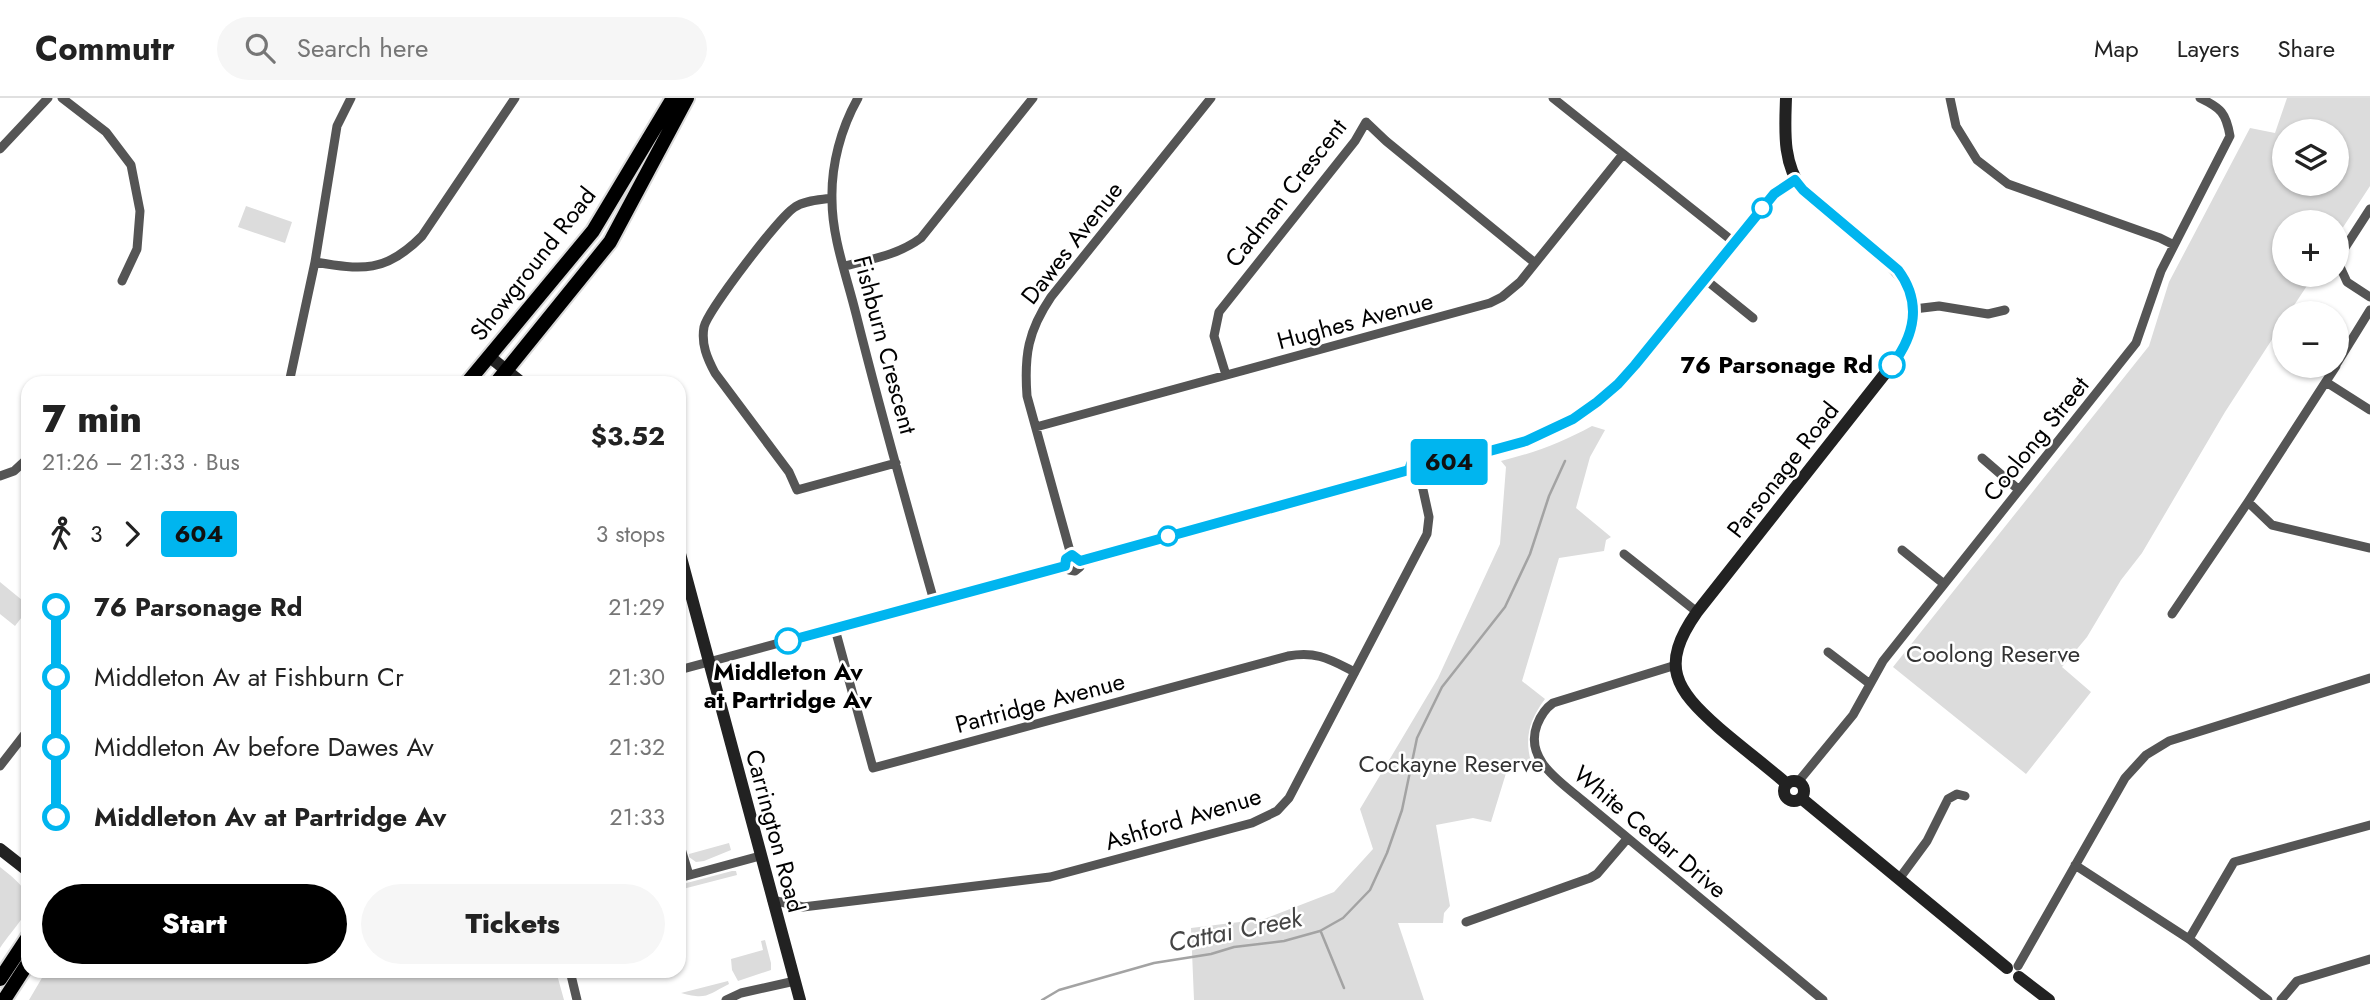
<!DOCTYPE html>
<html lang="en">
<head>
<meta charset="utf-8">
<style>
  body { margin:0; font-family:Jost,sans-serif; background:#f6f6f6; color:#222; height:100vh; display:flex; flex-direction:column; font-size:26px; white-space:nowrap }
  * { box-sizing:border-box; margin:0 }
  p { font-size:23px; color:#767676 }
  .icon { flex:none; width:38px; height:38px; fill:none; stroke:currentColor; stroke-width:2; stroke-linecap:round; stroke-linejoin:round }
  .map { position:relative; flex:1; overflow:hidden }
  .sheet { position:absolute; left:21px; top:278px; width:665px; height:602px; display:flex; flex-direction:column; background:#fff; border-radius:21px; box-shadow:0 2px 5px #0004 }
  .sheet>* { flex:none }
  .badge { padding:0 14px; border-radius:5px; font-size:24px; line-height:46px }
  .controls { position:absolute; left:2272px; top:21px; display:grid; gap:14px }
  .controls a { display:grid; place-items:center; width:77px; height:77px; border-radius:50%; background:#fff; box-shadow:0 2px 5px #0004; font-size:35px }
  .map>.badge { position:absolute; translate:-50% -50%; box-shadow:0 0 0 4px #fff }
  .legs { display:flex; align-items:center; gap:10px; height:77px; padding:0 21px; font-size:23px }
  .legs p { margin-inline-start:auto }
  .head { display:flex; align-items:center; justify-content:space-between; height:119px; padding:0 21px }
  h1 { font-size:38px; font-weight:800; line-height:52px }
  .action { display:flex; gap:14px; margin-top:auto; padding:14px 21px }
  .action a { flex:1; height:80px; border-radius:42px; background:#000; color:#fff; font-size:28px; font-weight:800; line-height:80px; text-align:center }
  .action a+a { background:#f6f6f6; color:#222 }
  ul { padding:0 21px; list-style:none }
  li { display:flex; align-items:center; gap:24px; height:70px; font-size:26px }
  li i { display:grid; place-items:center; width:10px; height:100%; margin:0 9px; background:currentColor }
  li i::after { content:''; width:18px; height:18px; margin:-9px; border:5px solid; border-radius:50%; background:#fff }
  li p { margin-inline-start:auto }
  li:first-child i { background:linear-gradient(#0000 50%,currentColor 0) }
  li:last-child i { background:linear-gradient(currentColor 50%,#0000 0) }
  header { display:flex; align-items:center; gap:42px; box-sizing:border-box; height:98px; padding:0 35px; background:#fff; border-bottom:2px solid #e0e0e0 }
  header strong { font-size:33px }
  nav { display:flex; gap:38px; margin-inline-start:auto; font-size:24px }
  .search { width:490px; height:63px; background:#f6f6f6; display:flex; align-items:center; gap:18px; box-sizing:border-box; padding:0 24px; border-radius:38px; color:#767676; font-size:26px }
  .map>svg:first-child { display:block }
  .green { fill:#dcdcdc; fill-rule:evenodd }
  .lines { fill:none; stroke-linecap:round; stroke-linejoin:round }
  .stream { stroke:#a3a3a3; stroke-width:2.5 }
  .primary-casing { stroke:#dbdbdb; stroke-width:18 }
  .street { stroke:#555; stroke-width:9 }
  .secondary { stroke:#222; stroke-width:12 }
  .primary { stroke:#000; stroke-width:14 }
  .line-1-casing { stroke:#fff; stroke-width:16 }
  .line-1 { stroke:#00b5ef; stroke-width:10 }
  .stop-1-dot { fill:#fff; stroke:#00b5ef; stroke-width:3.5 }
  .labels { text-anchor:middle; stroke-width:5; stroke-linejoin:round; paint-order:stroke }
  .street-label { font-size:24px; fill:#000; stroke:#fff }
  .stop-label { font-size:24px; font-weight:bold; fill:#000; stroke:#fff; text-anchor:end }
  .park-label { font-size:24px; fill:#333; stroke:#fff }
  .water-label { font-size:26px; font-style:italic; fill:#444; stroke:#fff }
</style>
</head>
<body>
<header>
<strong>Commutr</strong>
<div class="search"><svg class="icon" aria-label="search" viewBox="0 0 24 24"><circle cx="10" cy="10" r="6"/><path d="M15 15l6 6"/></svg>Search here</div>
<nav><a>Map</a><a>Layers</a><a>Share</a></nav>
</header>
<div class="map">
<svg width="2370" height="902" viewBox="0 0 2370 902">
  <rect width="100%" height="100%" fill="#fff"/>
  <path class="green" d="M2287,0H2370V88L2336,140V124H2284V177H2314L2289,215H2284V223L2225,314L2142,455L2121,482L2087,539L2062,569L2091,594L2026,676L1893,569L2149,248L2169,184L2250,30L2275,35ZM2336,33V86H2284V33Z
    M246,108L292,124L285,145L238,129Z
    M1592,328L1605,332L1590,359L1576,410L1611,439L1606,442L1604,453L1559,460L1522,583L1545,601C1530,621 1524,639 1531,664L1507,672L1491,724L1473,720L1436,727L1450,808L1444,815L1443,825H1398L1424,902H1194L1191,830L1264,821L1334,794L1373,751L1360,711L1438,580L1500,446L1506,369L1501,363C1534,355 1563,344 1592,328Z
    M0,484L28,507V511L15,528L0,516Z
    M729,745L731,752L704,763L696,764L689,759V756Z
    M0,769C47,805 28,810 0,850Z
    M732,773H736L737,777L679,792V787Z
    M765,842L771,865V872L738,883L732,872L731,861L763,852L761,843Z
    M46,873H556L564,902H29Z
    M728,883L729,886C707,897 707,902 681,895Z"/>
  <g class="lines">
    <path class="stream" d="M1321,834L1344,890
      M1042,902L1059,892L1154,865L1211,856L1234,849L1284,843L1320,833L1343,820L1370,792L1387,755L1402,712L1417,640L1442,589L1505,509L1530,456L1549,398L1565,363"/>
    <g class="primary-casing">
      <path id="primary" d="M467,285L593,133L673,0
        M496,285L610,144L687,0
        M0,881L28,839
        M4,902L28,865"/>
    </g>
    <path class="street" d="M62,0L106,34L131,67L140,113L137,151L122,183
      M858,0C841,30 831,67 832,102C832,140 847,179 856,216C880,312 907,408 934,503
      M1553,0L1735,145
      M1950,0L1956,28L1977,62L2008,86L2160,140L2174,147
      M0,51L48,0
      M832,100C820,102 805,102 795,109C780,118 708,212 704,229C701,246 707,260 715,275L789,374L797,392L896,365
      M2370,111L2337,162L2347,184L2370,199
      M315,164C362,172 386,175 422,138L515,0
      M845,168C872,161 898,157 921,140L1033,0
      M1706,182L1753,220
      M1914,211L1939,208L1988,216L2005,212
      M2336,267L2370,212
      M1226,277L1214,238L1219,214L1355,43L1366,24L1386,43L1535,165
      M2326,284L2370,312
      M289,285L315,164L337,28L351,0
      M1036,329L1490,205L1502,199L1520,184L1623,56
      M1982,360L2019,392
      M1425,368L1431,369C1516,346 1574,335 1635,267L1774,96L1795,82
      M1410,372V367L1415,363L1422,364L1425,368
      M0,378L14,373L28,360
      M2248,404L2272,427L2370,450
      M1902,452L1944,486
      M1624,456L1697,514
      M1071,457L1027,298C1024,257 1028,233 1051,199L1211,0
      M1080,463L1410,372
      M1065,468L1069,472L1075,473L1080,469V463
      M2172,516L2248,404L2336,268
      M835,531L873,670L1288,558C1317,553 1329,561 1355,574
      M1828,554L1870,586
      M1676,567L1553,605C1546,610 1540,619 1537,627C1524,662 1561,684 1583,703L1823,902
      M679,572L1065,468
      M0,668L28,632
      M1798,684L1853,617L1883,563L2136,245L2161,173L2230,38C2226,15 2221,10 2200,0
      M679,744L689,777
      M2075,767L2189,841L2268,902
      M679,780L760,758
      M1899,781L1927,743L1948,701L1957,696L1965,698
      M772,802L803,809L1050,779L1252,725L1277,713L1289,700L1427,436L1429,419L1420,378
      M1466,824L1590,780L1597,776L1627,741
      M2189,841L2234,764L2370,727
      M2018,868L2125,680L2146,657L2169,643L2370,580
      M570,873L577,902
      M726,902L741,895L795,883
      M2281,902L2297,883L2370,861"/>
    <path class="secondary" d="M1786,0C1785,31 1782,66 1803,92C1823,108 1842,125 1861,141C1902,176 1932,198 1902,254L1697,514C1659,568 1675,591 1719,630C1741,649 1765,667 1787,686
      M490,259L522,285
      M679,452L800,902
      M1784 693a10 10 0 1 1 20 0a10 10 0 1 1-20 0Z
      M1801,700L2007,870
      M0,751L28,773
      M2019,879L2049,902"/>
    <use href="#primary" class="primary"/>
  </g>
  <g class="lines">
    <g class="line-1-casing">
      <path id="line-1" d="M788,543L1065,468L1066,461L1072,457L1080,463L1409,372L1411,366L1415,363L1431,369L1526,343L1573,321L1597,304L1618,286L1635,267L1774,96L1795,82L1803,92L1898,172C1922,204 1915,237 1892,267"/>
    </g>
    <use href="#line-1" class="line-1"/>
  </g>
  <g class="stop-1-dot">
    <circle cx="1762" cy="110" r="9"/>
    <circle cx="1892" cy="267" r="12"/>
    <circle cx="1168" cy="438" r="9"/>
    <circle cx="788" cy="543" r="12"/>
  </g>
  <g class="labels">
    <g class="street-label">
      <text transform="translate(1286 95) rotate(-52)" y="8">Cadman Crescent</text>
      <text transform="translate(1072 145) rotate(-52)" y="8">Dawes Avenue</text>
      <text transform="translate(533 166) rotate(-52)" y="8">Showground Road</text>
      <text transform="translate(1355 223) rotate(-15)" y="8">Hughes Avenue</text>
      <text transform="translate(885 247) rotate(75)" y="8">Fishburn Crescent</text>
      <text transform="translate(2036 341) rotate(-51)" y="8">Coolong Street</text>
      <text transform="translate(1783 372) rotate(-52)" y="8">Parsonage Road</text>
      <text transform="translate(1040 605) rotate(-15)" y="8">Partridge Avenue</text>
      <text transform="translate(1183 721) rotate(-17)" y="8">Ashford Avenue</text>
      <text transform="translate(775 733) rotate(75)" y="8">Carrington Road</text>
      <text transform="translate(1650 734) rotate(40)" y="8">White Cedar Drive</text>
    </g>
    <g class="stop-label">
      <text x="1873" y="275">76 Parsonage Rd</text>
      <text x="788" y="582" text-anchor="middle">Middleton Av<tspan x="788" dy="28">at Partridge Av</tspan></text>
    </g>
    <g class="park-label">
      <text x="1993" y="564">Coolong Reserve</text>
      <text x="1451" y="674">Cockayne Reserve</text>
    </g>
    <g class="water-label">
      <text transform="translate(1235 832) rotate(-11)" y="9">Cattai Creek</text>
    </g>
  </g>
</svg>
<div class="controls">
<a><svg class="icon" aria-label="layers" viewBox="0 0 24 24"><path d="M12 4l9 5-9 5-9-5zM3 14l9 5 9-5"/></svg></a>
<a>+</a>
<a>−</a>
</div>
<b class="badge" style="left:1449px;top:364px;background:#00b5ef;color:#111">604</b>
<section class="sheet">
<div class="head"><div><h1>7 min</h1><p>21:26 – 21:33 · Bus</p></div><b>$3.52</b></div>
<div class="legs"><svg class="icon" aria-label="walk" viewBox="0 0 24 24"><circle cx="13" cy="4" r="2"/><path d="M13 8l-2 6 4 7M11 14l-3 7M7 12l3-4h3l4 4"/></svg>3<svg class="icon" aria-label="forward" viewBox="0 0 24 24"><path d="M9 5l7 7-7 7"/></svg><b class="badge" style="background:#00b5ef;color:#111">604</b><p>3 stops</p></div>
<ul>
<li><i style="color:#00b5ef"></i><b>76 Parsonage Rd</b><p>21:29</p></li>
<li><i style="color:#00b5ef"></i><span>Middleton Av at Fishburn Cr</span><p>21:30</p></li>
<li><i style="color:#00b5ef"></i><span>Middleton Av before Dawes Av</span><p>21:32</p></li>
<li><i style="color:#00b5ef"></i><b>Middleton Av at Partridge Av</b><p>21:33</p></li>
</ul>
<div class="action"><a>Start</a><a>Tickets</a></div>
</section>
</div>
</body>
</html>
